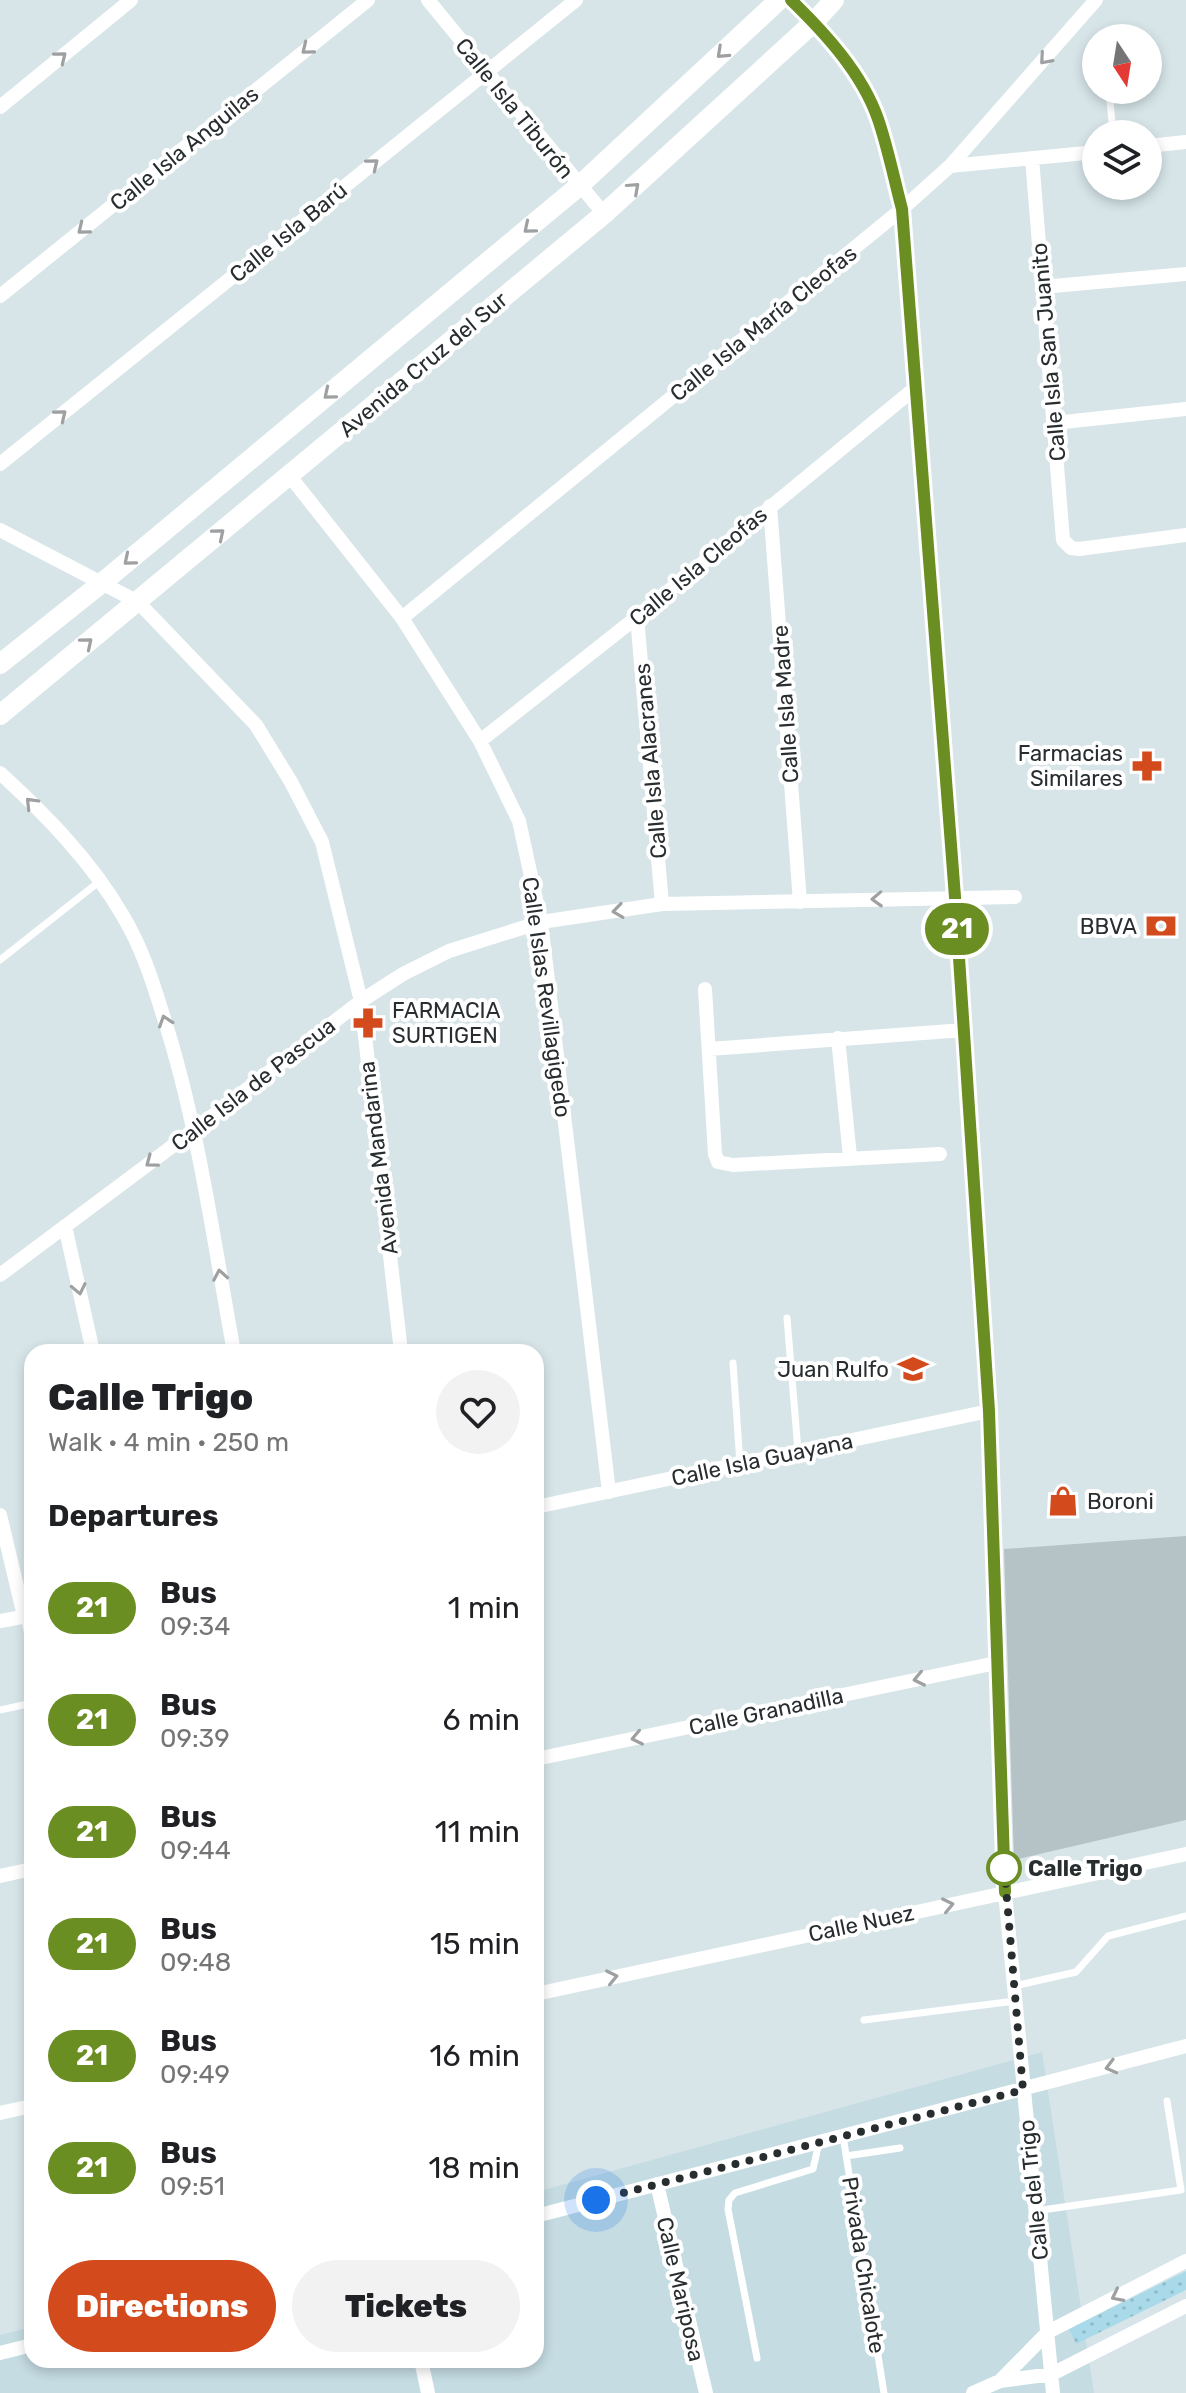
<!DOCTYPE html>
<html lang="en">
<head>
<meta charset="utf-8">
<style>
  body { margin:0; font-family:Rubik,sans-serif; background:#f2f2f2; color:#202124; height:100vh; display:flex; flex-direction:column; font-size:30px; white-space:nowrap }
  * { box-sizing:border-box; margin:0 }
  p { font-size:26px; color:#757577 }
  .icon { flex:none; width:44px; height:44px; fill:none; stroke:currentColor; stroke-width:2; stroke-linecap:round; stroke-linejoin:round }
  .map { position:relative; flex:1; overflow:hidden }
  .side { position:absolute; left:24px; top:1344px; width:520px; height:1024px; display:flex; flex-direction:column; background:#fff; border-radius:24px; box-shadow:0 4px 12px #0003 }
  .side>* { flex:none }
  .badge { padding:0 16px; border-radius:26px; font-size:28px; line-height:52px }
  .needle { width:52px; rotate:168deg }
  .buttons { position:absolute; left:1082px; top:24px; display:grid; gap:16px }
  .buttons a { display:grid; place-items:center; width:80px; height:80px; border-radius:50%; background:#fff; box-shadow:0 4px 12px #0003; font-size:40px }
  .you { position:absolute; width:40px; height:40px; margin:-20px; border:6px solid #fff; border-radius:50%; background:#1a73e8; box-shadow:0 0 0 12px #1a73e833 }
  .map>.badge { position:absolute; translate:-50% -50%; box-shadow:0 0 0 4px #fff }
  h2 { padding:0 24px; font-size:30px; line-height:72px }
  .round { display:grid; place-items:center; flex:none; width:84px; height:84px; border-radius:42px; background:#f2f2f2 }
  .headline { display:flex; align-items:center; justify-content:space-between; height:136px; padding:0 24px }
  h1 { font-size:38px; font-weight:800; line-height:60px }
  .cta { display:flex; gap:16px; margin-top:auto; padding:16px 24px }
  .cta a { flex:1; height:92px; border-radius:48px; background:#d34b1d; color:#fff; font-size:32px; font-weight:800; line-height:92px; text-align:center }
  .cta a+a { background:#f2f2f2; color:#202124 }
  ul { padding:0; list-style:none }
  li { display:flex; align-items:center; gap:24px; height:112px; padding:0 24px }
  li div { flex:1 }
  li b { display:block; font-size:30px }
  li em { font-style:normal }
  li .badge { min-width:88px; font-weight:700; text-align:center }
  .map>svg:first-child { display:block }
  .built { fill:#c5dce3 }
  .grass { fill:url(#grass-dots) }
  .building { fill:#b5c3c7 }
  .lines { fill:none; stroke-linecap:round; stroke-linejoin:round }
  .service { stroke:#fff; stroke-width:7 }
  .minor { stroke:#fff; stroke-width:14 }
  .secondary { stroke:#fff; stroke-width:20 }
  .oneway { stroke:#9ea0a1 }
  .line-casing { stroke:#fff; stroke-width:18 }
  .line { stroke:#6b8e23; stroke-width:12 }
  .walk { stroke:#282d2f; stroke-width:8; stroke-dasharray:0 14.4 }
  .stop-dot { fill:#fff; stroke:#6b8e23; stroke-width:4 }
  .labels { text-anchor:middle; stroke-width:8; stroke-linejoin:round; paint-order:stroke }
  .street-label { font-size:22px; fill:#282d2f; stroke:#fff }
  .poi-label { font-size:22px; fill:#282d2f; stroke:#fff; text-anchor:end }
  .stop-label { font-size:22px; font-weight:bold; fill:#282d2f; stroke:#fff; text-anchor:start }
</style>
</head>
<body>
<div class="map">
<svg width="1186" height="2393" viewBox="0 0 1186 2393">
  <defs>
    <pattern id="grass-dots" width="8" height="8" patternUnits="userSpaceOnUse" patternTransform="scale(2)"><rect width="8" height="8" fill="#a8dae9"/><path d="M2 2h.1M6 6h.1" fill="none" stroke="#91bbc8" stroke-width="1.8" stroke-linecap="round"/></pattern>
  </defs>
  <rect width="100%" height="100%" fill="#d7e5e9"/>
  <path class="built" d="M1042,2052L1094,2393H0V2335L32,2327V2360H536V2192Z"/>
  <path class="grass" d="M1186,2271V2290L1076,2344L1069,2329Z"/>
  <path class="building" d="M1186,1536V1820L1014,1860L1004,1549Z"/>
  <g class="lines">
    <path class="service" d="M1109,90L1113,134
      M0,960L100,881
      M787,1318L798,1451
      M733,1363L740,1464
      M24,1616L32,1655
      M0,1710L32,1703
      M1014,1986L1076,1972L1108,1936L1186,1916
      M864,2020L1015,2001
      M843,2136L884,2393
      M846,2156L900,2148
      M1035,2211L1181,2190L1167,2101
      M757,2358L728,2209L729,2200L735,2193L813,2169L819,2143"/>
    <path class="minor" d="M428,0L604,214
      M791,0C825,33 862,73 878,119C888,148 894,179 902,209L955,897L989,1411L1005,1892L1053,2393
      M0,107L131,0
      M1148,146L1186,142
      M1032,158L1063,540L1071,548L1079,549L1186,535
      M950,166L1096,152
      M1042,287L1186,274
      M0,296L368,0
      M1054,423L1186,409
      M0,464L576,0
      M289,475L402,618L480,741L519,821L541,922L609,1492
      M770,506L800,902
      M0,530L138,602L256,725L291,782L322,842L361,1001L401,1352
      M637,617L662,904
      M402,618L902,209L950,166L1096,0
      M480,741L637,617L914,389
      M0,773C46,815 92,862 123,916C141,946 152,979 162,1012C198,1122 213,1238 234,1352
      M705,989L715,1154L718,1162L733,1165L940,1154
      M838,1038L850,1157
      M709,1049L964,1030
      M65,1226L93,1352
      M0,1275L194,1130L361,1001L403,974L449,951L541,922L662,904L1015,897
      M536,1507L989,1411
      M0,1515L24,1616
      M0,1621L32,1615
      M536,1759L996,1663
      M0,1876L32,1869
      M536,1994L1186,1854
      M0,2113L32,2106
      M657,2184L706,2393
      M536,2216L1186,2046
      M0,2353L32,2345
      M421,2360L428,2393
      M1000,2381L1048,2332L1186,2261
      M973,2393L1000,2381L1052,2374L1186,2306"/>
    <path class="secondary" d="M0,664L103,582L579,186L779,0
      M0,715L604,214L814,22L834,0"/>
  </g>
  <defs><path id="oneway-chevron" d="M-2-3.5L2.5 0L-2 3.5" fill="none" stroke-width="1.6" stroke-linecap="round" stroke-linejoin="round" transform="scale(2)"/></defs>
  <g class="oneway">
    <use href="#oneway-chevron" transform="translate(307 49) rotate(141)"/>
    <use href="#oneway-chevron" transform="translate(722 53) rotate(137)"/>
    <use href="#oneway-chevron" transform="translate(61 57) rotate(-39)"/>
    <use href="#oneway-chevron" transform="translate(1045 59) rotate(131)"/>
    <use href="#oneway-chevron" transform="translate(373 164) rotate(-39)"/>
    <use href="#oneway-chevron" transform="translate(634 188) rotate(-42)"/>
    <use href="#oneway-chevron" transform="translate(529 228) rotate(140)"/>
    <use href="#oneway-chevron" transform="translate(83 229) rotate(141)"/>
    <use href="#oneway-chevron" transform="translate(329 394) rotate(140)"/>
    <use href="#oneway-chevron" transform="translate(61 415) rotate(-39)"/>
    <use href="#oneway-chevron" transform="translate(219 534) rotate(-40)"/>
    <use href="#oneway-chevron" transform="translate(129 560) rotate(140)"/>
    <use href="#oneway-chevron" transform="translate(87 643) rotate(-40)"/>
    <use href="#oneway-chevron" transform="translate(31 803) rotate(-134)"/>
    <use href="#oneway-chevron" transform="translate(877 899) rotate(178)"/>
    <use href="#oneway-chevron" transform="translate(618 911) rotate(172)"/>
    <use href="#oneway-chevron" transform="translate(165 1021) rotate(-108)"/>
    <use href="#oneway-chevron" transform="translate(151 1162) rotate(143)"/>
    <use href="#oneway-chevron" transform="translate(220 1275) rotate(-100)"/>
    <use href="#oneway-chevron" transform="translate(79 1289) rotate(78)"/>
    <use href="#oneway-chevron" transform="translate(919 1679) rotate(168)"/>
    <use href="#oneway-chevron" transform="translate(637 1738) rotate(168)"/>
    <use href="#oneway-chevron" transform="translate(948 1905) rotate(-12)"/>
    <use href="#oneway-chevron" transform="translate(612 1977) rotate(-12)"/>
    <use href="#oneway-chevron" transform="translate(1111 2067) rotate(165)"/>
    <use href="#oneway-chevron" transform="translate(1117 2296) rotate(153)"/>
  </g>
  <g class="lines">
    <g class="line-casing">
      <path id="line" d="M791,0C825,33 862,73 878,119C888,148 894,179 902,209L955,897L989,1411L1005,1892"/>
    </g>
    <use href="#line" class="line"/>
    <path class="walk" d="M596,2200L1023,2090L1004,1864V1868"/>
  </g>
  <defs>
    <g id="pharmacy-bare" transform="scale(2.4)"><path d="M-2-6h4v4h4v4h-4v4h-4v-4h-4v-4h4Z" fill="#d34b1d" stroke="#fff" stroke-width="2.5" paint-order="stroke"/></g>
    <g id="bank-bare" transform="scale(2.4)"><path d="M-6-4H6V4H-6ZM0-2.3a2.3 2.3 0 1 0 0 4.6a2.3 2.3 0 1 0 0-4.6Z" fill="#d34b1d" stroke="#fff" stroke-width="2.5" paint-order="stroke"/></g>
    <g id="school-bare" transform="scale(2.4)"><path d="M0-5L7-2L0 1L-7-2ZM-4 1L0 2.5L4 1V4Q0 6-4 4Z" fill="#d34b1d" stroke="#fff" stroke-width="2.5" paint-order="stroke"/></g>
    <g id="shop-bare" transform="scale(2.4)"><path d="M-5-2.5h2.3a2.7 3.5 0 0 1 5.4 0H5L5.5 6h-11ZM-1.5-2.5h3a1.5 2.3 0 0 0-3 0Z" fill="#d34b1d" stroke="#fff" stroke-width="2.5" paint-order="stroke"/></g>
  </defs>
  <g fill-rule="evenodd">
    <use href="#pharmacy-bare" x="1147" y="766"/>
    <use href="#bank-bare" x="1161" y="926"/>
    <use href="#pharmacy-bare" x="368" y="1023"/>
    <use href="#school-bare" x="913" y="1369"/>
    <use href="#shop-bare" x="1063" y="1501"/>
  </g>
  <circle class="stop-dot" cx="1004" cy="1868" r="16"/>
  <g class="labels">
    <g class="street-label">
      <text transform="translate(515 108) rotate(51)" y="8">Calle Isla Tiburón</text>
      <text transform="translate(184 148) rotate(-39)" y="8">Calle Isla Anguilas</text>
      <text transform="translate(288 232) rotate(-39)" y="8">Calle Isla Barú</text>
      <text transform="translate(763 323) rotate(-39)" y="8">Calle Isla María Cleofas</text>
      <text transform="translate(1048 352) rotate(-95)" y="8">Calle Isla San Juanito</text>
      <text transform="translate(423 364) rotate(-40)" y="8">Avenida Cruz del Sur</text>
      <text transform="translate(698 566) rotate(-40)" y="8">Calle Isla Cleofas</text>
      <text transform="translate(785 704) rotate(-94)" y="8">Calle Isla Madre</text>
      <text transform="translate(650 761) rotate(-95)" y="8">Calle Isla Alacranes</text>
      <text transform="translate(547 997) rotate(82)" y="8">Calle Islas Revillagigedo</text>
      <text transform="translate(253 1084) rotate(-38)" y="8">Calle Isla de Pascua</text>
      <text transform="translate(378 1158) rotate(-97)" y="8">Avenida Mandarina</text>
      <text transform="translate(762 1459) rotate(-12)" y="8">Calle Isla Guayana</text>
      <text transform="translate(766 1711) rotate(-12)" y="8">Calle Granadilla</text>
      <text transform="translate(861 1923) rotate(-12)" y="8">Calle Nuez</text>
      <text transform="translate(1033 2190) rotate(-96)" y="8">Calle del Trigo</text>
      <text transform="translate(864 2265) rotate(81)" y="8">Privada Chicalote</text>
      <text transform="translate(681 2289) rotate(77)" y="8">Calle Mariposa</text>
    </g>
    <g class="poi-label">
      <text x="1123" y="761">Farmacias<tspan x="1123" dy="25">Similares</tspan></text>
      <text x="1137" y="934">BBVA</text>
      <text x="392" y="1018" text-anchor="start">FARMACIA<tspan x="392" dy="25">SURTIGEN</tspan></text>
      <text x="889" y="1377">Juan Rulfo</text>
      <text x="1087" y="1509" text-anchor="start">Boroni</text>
    </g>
    <g class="stop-label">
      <text x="1028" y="1876">Calle Trigo</text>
    </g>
  </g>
</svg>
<div class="buttons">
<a><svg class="needle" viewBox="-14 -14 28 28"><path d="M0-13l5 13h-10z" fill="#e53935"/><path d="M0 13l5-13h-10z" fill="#757577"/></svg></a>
<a><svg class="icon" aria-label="layers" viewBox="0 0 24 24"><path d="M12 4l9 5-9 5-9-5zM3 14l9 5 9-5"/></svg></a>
</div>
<div class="you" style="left:596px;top:2200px"></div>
<b class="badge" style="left:957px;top:929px;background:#6b8e23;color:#fff">21</b>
<section class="side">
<div class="headline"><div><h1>Calle Trigo</h1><p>Walk · 4 min · 250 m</p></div><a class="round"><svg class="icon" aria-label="heart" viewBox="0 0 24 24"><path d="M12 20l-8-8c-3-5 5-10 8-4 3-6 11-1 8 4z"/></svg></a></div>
<h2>Departures</h2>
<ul>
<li><span class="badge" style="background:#6b8e23;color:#fff">21</span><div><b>Bus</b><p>09:34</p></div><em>1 min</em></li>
<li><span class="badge" style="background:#6b8e23;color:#fff">21</span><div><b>Bus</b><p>09:39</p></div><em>6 min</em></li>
<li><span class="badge" style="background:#6b8e23;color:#fff">21</span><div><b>Bus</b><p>09:44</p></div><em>11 min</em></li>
<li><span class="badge" style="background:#6b8e23;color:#fff">21</span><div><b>Bus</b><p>09:48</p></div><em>15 min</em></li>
<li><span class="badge" style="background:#6b8e23;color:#fff">21</span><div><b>Bus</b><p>09:49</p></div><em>16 min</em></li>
<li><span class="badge" style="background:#6b8e23;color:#fff">21</span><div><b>Bus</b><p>09:51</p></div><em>18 min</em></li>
</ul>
<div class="cta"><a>Directions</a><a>Tickets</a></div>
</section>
</div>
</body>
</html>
